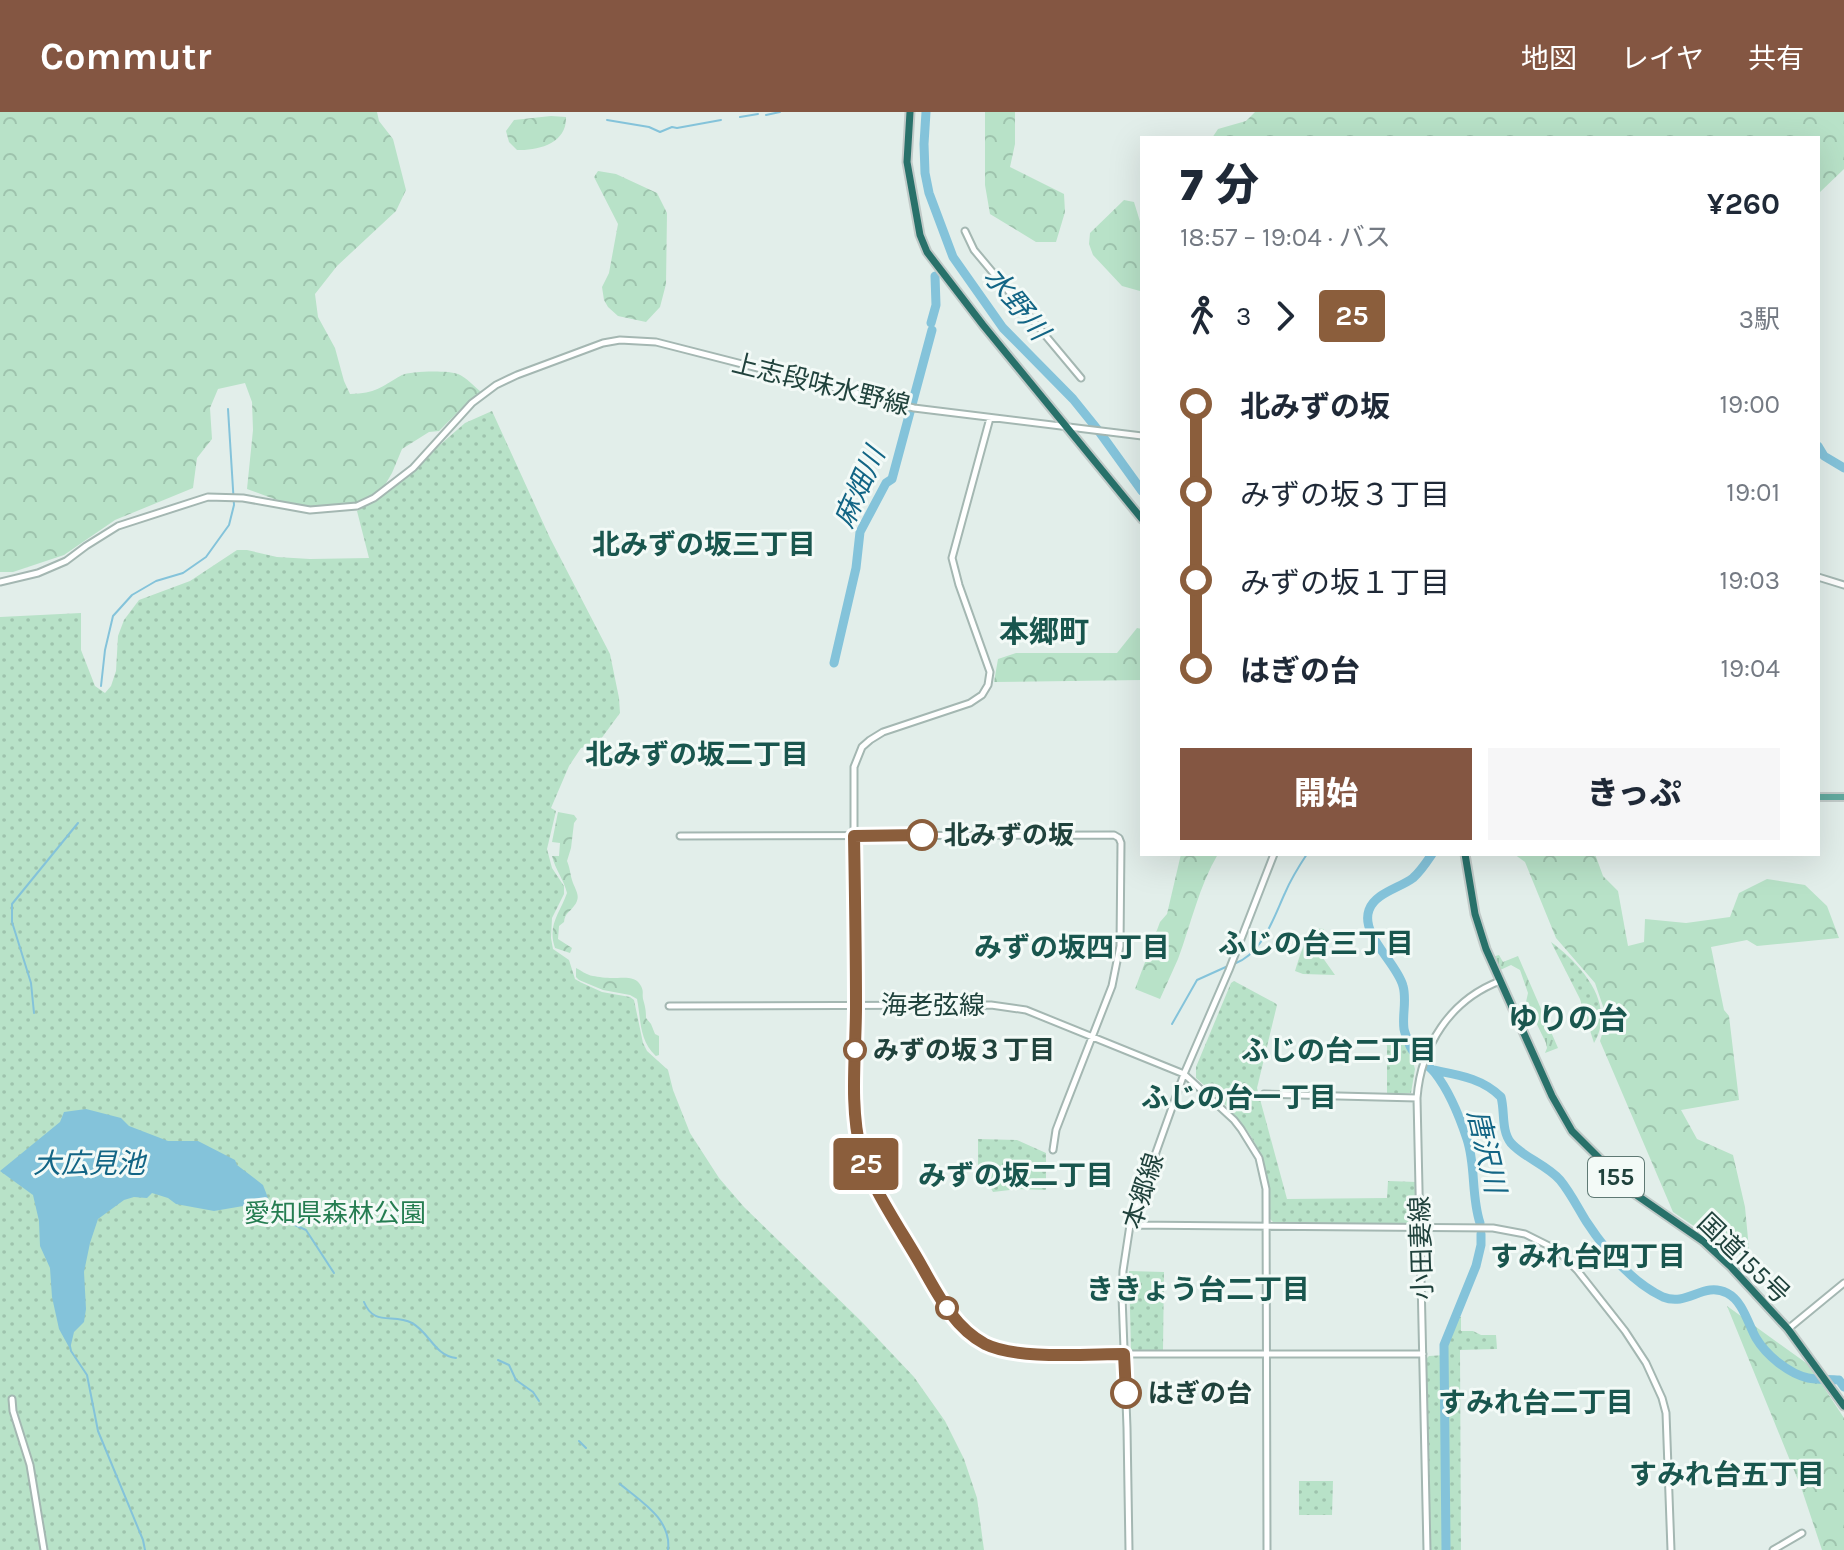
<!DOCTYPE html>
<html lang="ja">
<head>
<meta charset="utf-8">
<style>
  body { margin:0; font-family:Karla,"Noto Sans JP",sans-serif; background:#f6f6f7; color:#1f2937; height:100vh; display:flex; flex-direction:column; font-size:30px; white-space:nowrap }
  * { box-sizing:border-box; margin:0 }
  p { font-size:26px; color:#747a83 }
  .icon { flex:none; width:44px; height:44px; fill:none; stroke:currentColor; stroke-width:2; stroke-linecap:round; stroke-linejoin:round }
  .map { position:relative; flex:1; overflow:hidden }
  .side { position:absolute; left:1140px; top:24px; width:680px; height:720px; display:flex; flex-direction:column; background:#fff; border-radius:0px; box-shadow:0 8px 32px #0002 }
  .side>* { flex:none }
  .badge { padding:0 16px; border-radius:6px; font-size:28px; line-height:52px }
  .map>.badge { position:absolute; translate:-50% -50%; box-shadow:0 0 0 4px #fff }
  .legs { display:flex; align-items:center; gap:12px; height:88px; padding:0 40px; font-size:26px }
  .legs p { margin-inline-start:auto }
  .overview { display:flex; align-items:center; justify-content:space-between; height:136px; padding:0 40px }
  h1 { font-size:44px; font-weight:800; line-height:60px }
  .cta { display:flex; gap:16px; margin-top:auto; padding:16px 40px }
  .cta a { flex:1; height:92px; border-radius:0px; background:#845642; color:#fff; font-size:32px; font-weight:800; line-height:92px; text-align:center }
  .cta a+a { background:#f6f6f7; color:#1f2937 }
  ul { padding:0 40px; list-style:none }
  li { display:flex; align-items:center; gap:28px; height:88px; font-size:30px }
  li i { display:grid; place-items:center; width:12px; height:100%; margin:0 10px; background:currentColor }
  li i::after { content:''; width:20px; height:20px; margin:-10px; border:6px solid; border-radius:50%; background:#fff }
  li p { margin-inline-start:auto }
  li:first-child i { background:linear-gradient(#0000 50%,currentColor 0) }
  li:last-child i { background:linear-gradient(currentColor 50%,#0000 0) }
  header { display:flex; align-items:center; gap:48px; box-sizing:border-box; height:112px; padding:0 40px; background:#845642; color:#fff }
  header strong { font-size:38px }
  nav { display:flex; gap:44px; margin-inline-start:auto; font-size:28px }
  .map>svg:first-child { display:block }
  .grass { fill:url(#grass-tufts) }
  .forest { fill:url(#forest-crowns) }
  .park { fill:url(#park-dots) }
  .water { fill:#84c3da }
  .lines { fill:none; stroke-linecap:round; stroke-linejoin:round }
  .stream { stroke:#84c3da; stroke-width:2 }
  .river { stroke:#84c3da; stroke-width:9 }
  .minor-casing { stroke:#a4b7b2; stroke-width:9 }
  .major-casing { stroke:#c1cac8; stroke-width:10 }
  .highway-casing { stroke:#c1cac8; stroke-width:11 }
  .minor { stroke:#fff; stroke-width:5 }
  .major { stroke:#61a99e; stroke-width:6 }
  .highway { stroke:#28716a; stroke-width:7 }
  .line-1-casing { stroke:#fff; stroke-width:18 }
  .line-1 { stroke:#8b5e3c; stroke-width:12 }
  .stop-1-dot { fill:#fff; stroke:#8b5e3c; stroke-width:4 }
  .labels { text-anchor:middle; stroke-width:6; stroke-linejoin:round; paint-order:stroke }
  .shield { fill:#f3faf7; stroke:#5f7974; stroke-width:2 }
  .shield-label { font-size:24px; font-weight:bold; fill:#20423c }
  .street-label { font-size:26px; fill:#20423c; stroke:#f3faf7 }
  .stop-label { font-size:26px; font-weight:bold; fill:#20423c; stroke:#f3faf7; text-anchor:start }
  .park-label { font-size:26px; fill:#257d51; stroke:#f3faf7 }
  .water-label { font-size:28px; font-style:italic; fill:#126585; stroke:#f3faf7 }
  .neighbourhood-label { font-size:28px; font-weight:bold; fill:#19564e; stroke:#f3faf7 }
  .quarter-label { font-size:30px; font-weight:bold; fill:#19564e; stroke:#f3faf7 }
</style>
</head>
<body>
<header>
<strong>Commutr</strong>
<nav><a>地図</a><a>レイヤ</a><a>共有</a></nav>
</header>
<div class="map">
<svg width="1844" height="1438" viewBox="0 0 1844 1438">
  <defs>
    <pattern id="grass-tufts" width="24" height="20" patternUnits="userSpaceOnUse" patternTransform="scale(2)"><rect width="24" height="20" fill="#b8e2c8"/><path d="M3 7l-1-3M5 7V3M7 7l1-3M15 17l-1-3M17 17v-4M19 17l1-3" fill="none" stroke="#9ec3ad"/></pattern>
    <pattern id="forest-crowns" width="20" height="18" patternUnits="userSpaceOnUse" patternTransform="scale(2)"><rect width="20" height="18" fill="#b8e2c8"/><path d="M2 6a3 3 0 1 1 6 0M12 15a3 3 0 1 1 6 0" fill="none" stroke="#9ec3ad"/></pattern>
    <pattern id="park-dots" width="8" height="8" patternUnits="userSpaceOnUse" patternTransform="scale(2)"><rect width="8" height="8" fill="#b8e2c8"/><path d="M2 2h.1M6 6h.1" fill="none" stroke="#9ec3ad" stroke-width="1.8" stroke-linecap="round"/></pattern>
  </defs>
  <rect width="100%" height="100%" fill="#e2eeea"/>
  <path class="grass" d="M1499,843L1503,850L1518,844L1558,936L1545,941L1547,936L1546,931L1526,890L1528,881L1520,858L1511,853L1498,859L1492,845Z"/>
  <path class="forest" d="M0,0H377L379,9L393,27L406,78L396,99L337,154L315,182L318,205L335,236L344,269L350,282C377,281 379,276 402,263C410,259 448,258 458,262C466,265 475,275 482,281L465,293L439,319L429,320L402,337L392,361L382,378L359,391L332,398L293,394L247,377L253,318L252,290L245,271L218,277L210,296L212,327L197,346L193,376L115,408L64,443L13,460H0Z
    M985,0H1015V32L1010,55L1064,82L1065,100L1056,130H1036L990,102L985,73Z
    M1255,0H1844V57L1818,82V26H1212L1218,17L1246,9Z
    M551,4L566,5C567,31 539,39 517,38L509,30L506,19L514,8Z
    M598,59L616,62L657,81L667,101L666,172L660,195L646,210L618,204L608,195L604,188L602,175L609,161L618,112L594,65Z
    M1124,88L1134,90L1142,116V177L1140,179L1122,174L1093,143L1089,132L1090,121Z
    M1137,516L1142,517V568L994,570L998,547L1016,541H1117Z
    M558,700L574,703L577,707L574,711L571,736L567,749C570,756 570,761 572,768C575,778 582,784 574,794C569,801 565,801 564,810L559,814L558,827L572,836L570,841L555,836C547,813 560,801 567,781C564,768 555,757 552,744H559L560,731L552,730Z
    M1181,742H1218C1199,774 1191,812 1178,847C1172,860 1166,874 1160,887L1135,877L1160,810L1167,802Z
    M1514,742H1595L1603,764L1618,779L1628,834L1644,830L1645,807L1686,811L1730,805L1739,781L1767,767L1805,773L1827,794L1839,826L1757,834L1747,828L1711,835L1724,898L1729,904L1739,988L1681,998L1697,1027L1733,1043L1745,1095L1750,1148L1719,1131L1673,1100L1600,929L1607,906L1595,871L1556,826L1525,750Z
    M576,856C581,858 586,863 593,864C598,865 607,866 612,866C622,866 636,863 641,874C644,880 642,881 643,887C645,894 646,898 646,906L651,912L655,922L659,924V943L656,944C639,929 641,907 637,887L630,883L603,878L579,868L576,865Z
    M1727,1194L1809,1253L1844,1306V1438H1822L1802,1378Z"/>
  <path class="park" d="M492,299L550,426L610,542L619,586L620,601L598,631L581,636L569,654L551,696L556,699L547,737L552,756L564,774V782L552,806L551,826L553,837L569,848L575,867L580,870L602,880L630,885L634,888L643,931L647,939L668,958L673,978L690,1021L719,1066L744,1095L862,1210L914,1265L945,1309L964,1347L977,1386L984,1438H0V505L81,501V538L95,574L105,581L111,574L116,559L118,524L124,508L139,488L190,469L237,438H247L277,445L310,447L369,446L357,399L378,387L465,311Z
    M1311,816L1324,817L1318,839L1335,863L1303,862L1295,859L1300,843Z
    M1551,830C1581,852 1617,892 1594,931L1580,887Z
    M1234,869L1275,891L1277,893L1257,976L1287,1087L1387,1086L1388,1069L1417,1070L1418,1108L1413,1111H1274L1270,1107C1271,1036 1247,1011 1196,966V955L1231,871Z
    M1383,924L1406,927L1415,957L1411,981L1387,983V934Z
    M978,1027L1017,1028L1046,1041V1078L1018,1077L993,1080L978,1053Z
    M1129,1159L1164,1160L1163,1238H1131Z
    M1456,1204L1461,1205V1219H1473L1481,1223H1496L1497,1237L1460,1238L1461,1438H1430L1426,1247L1429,1244L1446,1243V1229Z
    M1299,1369H1333L1332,1403H1299Z"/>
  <path class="water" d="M86,997L121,1006L129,1014L168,1029H198L235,1048L237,1053L263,1073L268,1086L264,1098L249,1093L214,1099L176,1092L168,1086L152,1081L147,1086L134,1085L124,1088L98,1107L90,1131L84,1160L86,1197L84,1210L74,1220L70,1237L59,1217L52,1185L50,1156L40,1134L39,1109L33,1083L0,1059L60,1010L64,1000Z"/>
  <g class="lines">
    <path class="stream" d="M766,3L780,0
      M740,5L758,2
      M607,8L649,15L660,20L672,15L677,16L721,8
      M101,574L105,538L113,504L132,483L156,469L183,461L206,445L229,413L234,393L228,297
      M1234,852C1263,841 1273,807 1285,781C1291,767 1299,754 1307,742
      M34,901L31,871L12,810V792L78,711
      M1172,912L1197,868L1228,854
      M266,1092L286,1109L306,1118L334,1161
      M364,1190C374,1215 393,1201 412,1211C429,1220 435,1244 456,1246
      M70,1234L71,1239L87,1263L98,1319L143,1428L145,1438
      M498,1248L509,1253L516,1268L533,1280L539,1289
      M579,1329L586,1336
      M620,1372C640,1389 672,1407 668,1438"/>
    <path class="river" d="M926,0L924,32L925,61L929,81L953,145L1003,216L1073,287L1098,318L1142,379
      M931,211L936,193L935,164
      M1818,334L1824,344L1844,356
      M834,551L856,456L860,420L886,371L892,367L932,218
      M1432,742C1426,751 1421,759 1413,766C1400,776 1375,781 1369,798C1360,823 1397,851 1403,874C1407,888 1402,903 1404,917C1405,922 1408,929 1410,934C1416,947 1427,951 1435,961C1450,980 1459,1003 1467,1027C1476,1054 1471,1084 1480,1111
      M1433,958C1458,963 1482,966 1501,985C1505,999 1501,1019 1511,1031C1523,1045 1547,1053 1560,1068C1570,1080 1578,1096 1586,1109C1605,1138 1631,1170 1663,1185C1688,1195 1703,1169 1727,1181C1743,1189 1748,1212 1756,1226C1766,1243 1789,1262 1808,1266C1818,1268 1829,1267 1839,1268L1844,1275
      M1446,1438L1444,1233L1476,1154L1481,1133V1122"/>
    <g class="minor-casing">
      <path id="minor" d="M965,119L974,138L1081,266
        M990,306L952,446L959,473L990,560L988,573L982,583L970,591L883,620L870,628L862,635L854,655V997L861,1042L875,1073L949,1199L965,1218L984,1232L1004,1239L1030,1242H1423
        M1818,465L1844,473
        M0,470L38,461L66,449L86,434L118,414L208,385L243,386L310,398L357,394L374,386L413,356L472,291L496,273L517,263L603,231L620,228L656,230L914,296L1142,324
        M680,724L1114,723L1119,726L1121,731L1120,834L1112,874L1064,997L1056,1018L1053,1038
        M669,894L991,893L1026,898L1184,962L1234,1008L1241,1017L1259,1046L1266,1077L1267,1438
        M1264,982L1417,986
        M1130,1113L1493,1116L1525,1122L1557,1138L1577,1158L1625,1219L1646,1251L1662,1286L1666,1301L1671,1438
        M1788,1217L1844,1171
        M12,1287L13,1299L30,1353L44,1438
        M1129,1438L1127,1316L1122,1184L1123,1159L1130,1113L1184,962L1229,858L1274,742
        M1427,1438L1417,986C1421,934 1450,888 1500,869
        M1773,1438L1802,1421"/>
    </g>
    <g class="major-casing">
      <path id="major" d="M1818,685H1844"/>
    </g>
    <g class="highway-casing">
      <path id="highway" d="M910,0L907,50L920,123L927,140L983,213L1142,407
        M1465,742L1475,802L1486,837L1552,984L1572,1019L1635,1082L1703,1129L1731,1155L1788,1217L1844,1294"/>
    </g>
    <use href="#minor" class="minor"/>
    <use href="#major" class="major"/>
    <use href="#highway" class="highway"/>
  </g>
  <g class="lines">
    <g class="line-1-casing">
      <path id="line-1" d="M922,723L854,724C855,781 856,838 856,894C856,942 849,993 861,1040C870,1074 903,1121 921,1153C937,1181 954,1216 985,1232C1017,1248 1087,1242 1124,1242L1126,1281"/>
    </g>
    <use href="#line-1" class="line-1"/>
  </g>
  <g class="stop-1-dot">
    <circle cx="922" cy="723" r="14"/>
    <circle cx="855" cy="938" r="10"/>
    <circle cx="947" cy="1196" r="10"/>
    <circle cx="1126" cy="1281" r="14"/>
  </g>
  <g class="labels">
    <rect class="shield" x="1588" y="1045" width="56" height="40" rx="6"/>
    <g class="shield-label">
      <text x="1616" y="1073">155</text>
    </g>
    <g class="street-label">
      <text transform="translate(821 272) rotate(14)" y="9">上志段味水野線</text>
      <text x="933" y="902">海老弦線</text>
      <text transform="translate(1143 1079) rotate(-72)" y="9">本郷線</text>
      <text transform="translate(1421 1136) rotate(-92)" y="9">小田妻線</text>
      <text transform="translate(1744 1146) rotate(44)" y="9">国道155号</text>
    </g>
    <g class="stop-label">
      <text x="944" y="732">北みずの坂</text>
      <text x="873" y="947">みずの坂３丁目</text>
      <text x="1148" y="1290">はぎの台</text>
    </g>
    <g class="park-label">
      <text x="335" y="1110">愛知県森林公園</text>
    </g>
    <g class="water-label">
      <text transform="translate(1017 191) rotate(51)" y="10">水野川</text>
      <text transform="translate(859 375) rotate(-66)" y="10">麻畑川</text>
      <text transform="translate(1487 1039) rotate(77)" y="10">唐沢川</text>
      <text x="89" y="1061">大広見池</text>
    </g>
    <g class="neighbourhood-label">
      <text x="704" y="442">北みずの坂三丁目</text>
      <text x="697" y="652">北みずの坂二丁目</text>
      <text x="1316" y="841">ふじの台三丁目</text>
      <text x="1072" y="845">みずの坂四丁目</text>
      <text x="1339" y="948">ふじの台二丁目</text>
      <text x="1239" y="995">ふじの台一丁目</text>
      <text x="1016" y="1073">みずの坂二丁目</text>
      <text x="1588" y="1154">すみれ台四丁目</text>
      <text x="1198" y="1187">ききょう台二丁目</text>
      <text x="1536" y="1300">すみれ台二丁目</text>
      <text x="1727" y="1372">すみれ台五丁目</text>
    </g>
    <g class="quarter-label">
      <text x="1044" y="530">本郷町</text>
      <text x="1568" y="917">ゆりの台</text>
    </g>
  </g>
</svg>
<b class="badge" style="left:866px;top:1052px;background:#8b5e3c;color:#fff">25</b>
<section class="side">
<div class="overview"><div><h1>7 分</h1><p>18:57 – 19:04 · バス</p></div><b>¥260</b></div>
<div class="legs"><svg class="icon" aria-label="walk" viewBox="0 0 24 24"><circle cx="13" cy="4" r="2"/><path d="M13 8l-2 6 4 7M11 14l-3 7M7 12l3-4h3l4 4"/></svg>3<svg class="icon" aria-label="forward" viewBox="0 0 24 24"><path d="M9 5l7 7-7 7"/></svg><b class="badge" style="background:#8b5e3c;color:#fff">25</b><p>3駅</p></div>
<ul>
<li><i style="color:#8b5e3c"></i><b>北みずの坂</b><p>19:00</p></li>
<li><i style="color:#8b5e3c"></i><span>みずの坂３丁目</span><p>19:01</p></li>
<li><i style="color:#8b5e3c"></i><span>みずの坂１丁目</span><p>19:03</p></li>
<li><i style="color:#8b5e3c"></i><b>はぎの台</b><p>19:04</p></li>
</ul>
<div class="cta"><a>開始</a><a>きっぷ</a></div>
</section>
</div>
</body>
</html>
